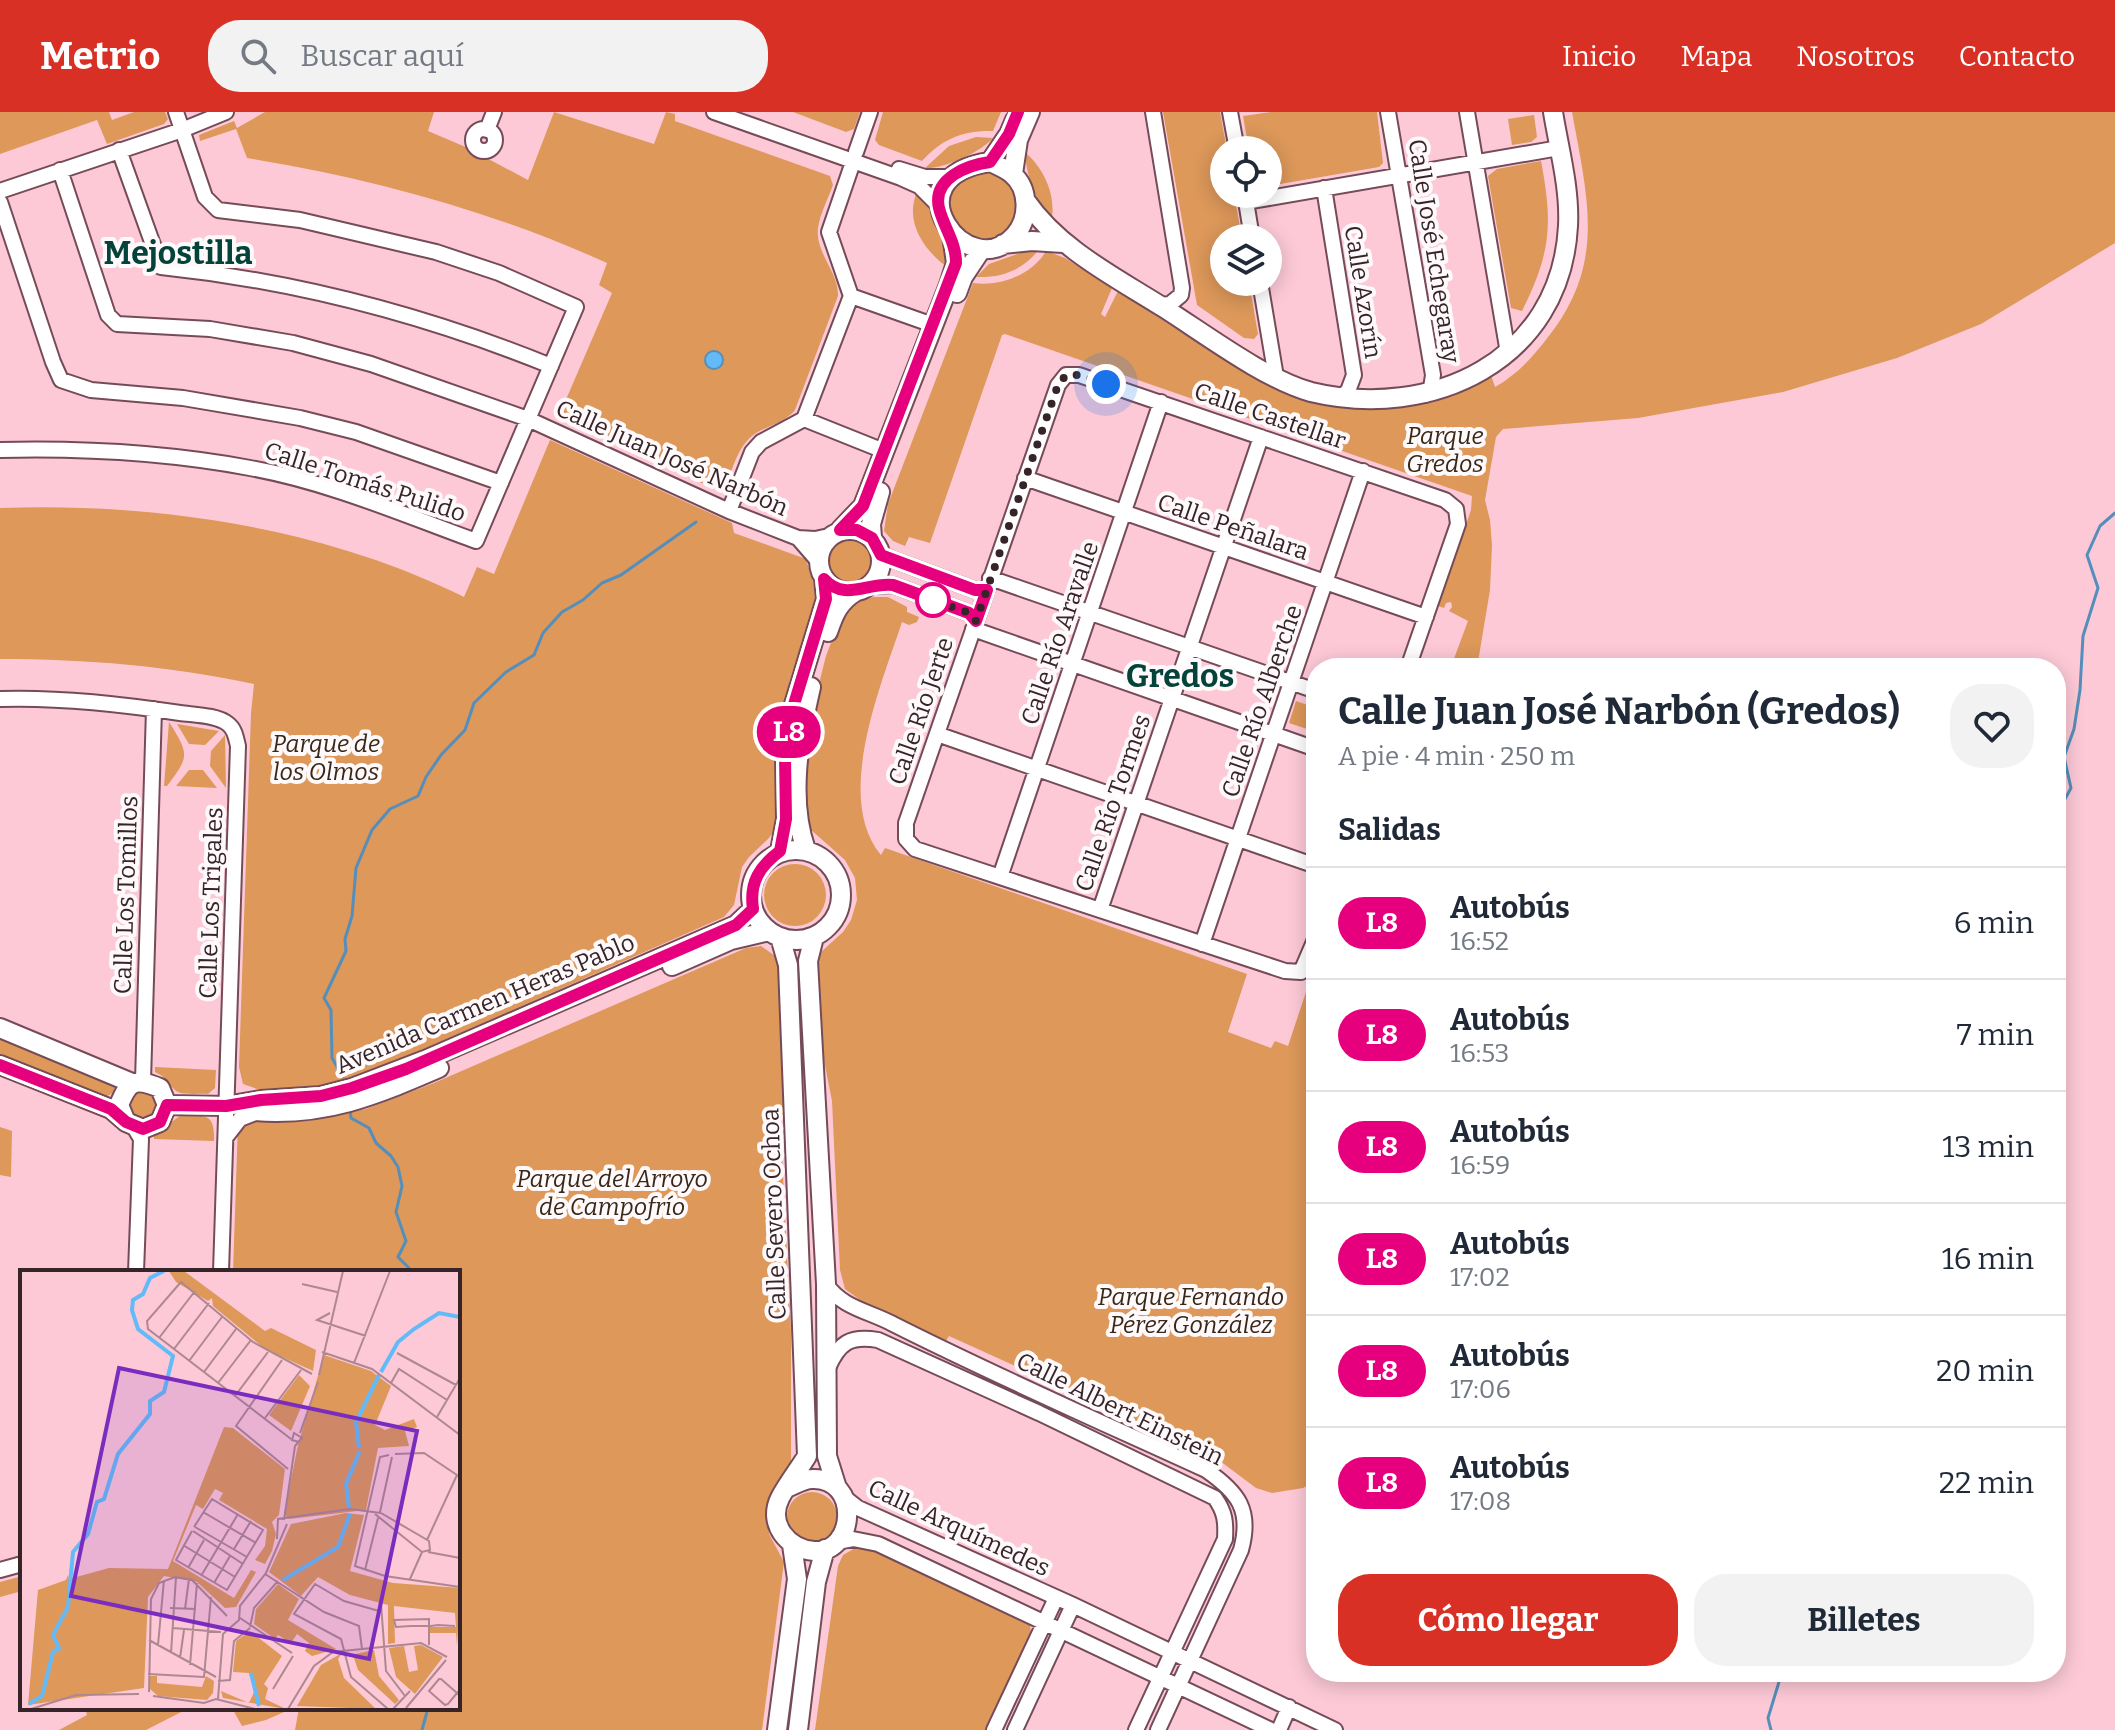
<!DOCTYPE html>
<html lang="es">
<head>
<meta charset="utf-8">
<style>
  body { margin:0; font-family:Bitter,serif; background:#f2f2f3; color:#1f2937; height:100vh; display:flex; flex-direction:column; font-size:30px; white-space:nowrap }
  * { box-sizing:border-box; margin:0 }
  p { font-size:26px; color:#747a83 }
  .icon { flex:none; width:44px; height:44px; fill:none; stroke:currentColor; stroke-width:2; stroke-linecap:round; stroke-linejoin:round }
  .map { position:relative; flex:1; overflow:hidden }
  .side { position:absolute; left:1306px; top:546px; width:760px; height:1024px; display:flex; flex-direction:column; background:#fff; border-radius:32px; box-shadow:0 4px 20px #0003 }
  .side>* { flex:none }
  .badge { padding:0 16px; border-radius:26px; font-size:28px; line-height:52px }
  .controls { position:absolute; left:1210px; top:24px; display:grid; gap:16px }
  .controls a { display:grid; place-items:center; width:72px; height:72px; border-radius:50%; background:#fff; box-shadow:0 4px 20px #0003; font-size:40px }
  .you { position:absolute; width:40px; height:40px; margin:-20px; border:6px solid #fff; border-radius:50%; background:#1a73e8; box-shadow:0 0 0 12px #1a73e833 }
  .map>.badge { position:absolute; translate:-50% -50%; box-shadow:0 0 0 4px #fff }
  h2 { padding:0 32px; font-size:30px; line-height:72px }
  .round { display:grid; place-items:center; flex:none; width:84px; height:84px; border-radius:32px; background:#f2f2f3 }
  .overview { display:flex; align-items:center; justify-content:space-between; height:136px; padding:0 32px }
  h1 { font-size:38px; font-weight:700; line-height:60px }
  .cta { display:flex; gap:16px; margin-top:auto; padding:16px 32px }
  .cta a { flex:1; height:92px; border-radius:32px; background:#d93025; color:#fff; font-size:32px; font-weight:700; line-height:92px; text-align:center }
  .cta a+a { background:#f2f2f3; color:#1f2937 }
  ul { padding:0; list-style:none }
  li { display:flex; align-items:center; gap:24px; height:112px; padding:0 32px; border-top:2px solid #e0e1e3 }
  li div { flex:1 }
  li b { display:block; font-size:30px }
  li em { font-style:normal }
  li .badge { min-width:88px; font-weight:700; text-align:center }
  header { display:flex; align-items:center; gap:48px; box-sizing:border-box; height:112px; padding:0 40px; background:#d93025; color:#fff }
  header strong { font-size:38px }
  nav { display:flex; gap:44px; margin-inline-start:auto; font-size:28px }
  .search { width:560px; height:72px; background:#f2f2f3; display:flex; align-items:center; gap:20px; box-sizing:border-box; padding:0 28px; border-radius:32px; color:#747a83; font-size:30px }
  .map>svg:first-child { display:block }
  .green { fill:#dd985a }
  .water { fill:#62bbf8; stroke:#558eba; stroke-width:2 }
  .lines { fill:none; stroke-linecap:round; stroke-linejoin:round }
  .stream { stroke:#558eba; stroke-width:3 }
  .minor-casing { stroke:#764b58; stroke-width:18 }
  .major-casing { stroke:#764b58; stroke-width:22 }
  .minor { stroke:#fff; stroke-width:14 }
  .major { stroke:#fff; stroke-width:18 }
  .line-casing { stroke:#fff; stroke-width:18 }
  .line { stroke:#e6007e; stroke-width:12 }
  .walk { stroke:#372429; stroke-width:8; stroke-dasharray:0 14.4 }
  .stop-dot { fill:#fff; stroke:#e6007e; stroke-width:4 }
  .labels { text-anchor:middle; stroke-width:8; stroke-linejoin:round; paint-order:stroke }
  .street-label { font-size:24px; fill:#372429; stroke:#fef9fa }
  .park-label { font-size:24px; font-style:italic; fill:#392718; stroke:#fef9fa }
  .district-label { font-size:32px; font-weight:bold; fill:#04433a; stroke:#fef9fa }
  .inset-river { fill:none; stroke:#62bbf8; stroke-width:4 }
  .inset-road { fill:none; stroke:#ae8791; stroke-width:2 }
  .view { fill:#7b2cbf; fill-opacity:0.15; stroke:#7b2cbf; stroke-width:4 }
  .inset-edge { fill:none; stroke:#372429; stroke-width:4 }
</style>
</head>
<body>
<header>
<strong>Metrio</strong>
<div class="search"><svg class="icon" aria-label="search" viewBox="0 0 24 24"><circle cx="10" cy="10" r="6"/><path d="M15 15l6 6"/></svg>Buscar aquí</div>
<nav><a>Inicio</a><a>Mapa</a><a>Nosotros</a><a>Contacto</a></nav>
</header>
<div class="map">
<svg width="2115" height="1618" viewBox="0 0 2115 1618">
  <rect width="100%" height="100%" fill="#fdc9d7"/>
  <path class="green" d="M0,0H109L112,8L134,0H165L168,7L164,12L107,32L97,8L0,42Z
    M265,0H434L428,19L468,36L528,68L554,0L654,32L666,0L675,2V9L830,64L833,73C828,87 820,102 818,116C815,141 839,160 838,184L795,298C784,312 766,313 752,324C736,337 731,362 724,381L558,306L612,181L599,173L607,151C492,99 371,66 247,46L236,17L200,29L199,23L234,9L237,16Z
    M793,0H860L854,17L846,20Z
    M883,0H1001L993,19C963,18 942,27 922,49L879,33L875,28Z
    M1163,0H1220L1227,38H1224V82H1234L1242,126H1224V170H1249L1258,222L1254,227L1244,226L1197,193Z
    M1271,0H1377L1383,51L1379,55L1268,74V38H1249L1243,4Z
    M1572,0H2115V131L1981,212L1897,246L1783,280L1638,306L1503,317L1496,325L1485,388L1490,408L1492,433L1490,478L1477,556H1464L1452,552L1468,509L1449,499L1452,495L1451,490L1446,491L1444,496L1438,494L1471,398L1472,384L1005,222L1002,223L930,431L909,425L905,434L893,429L884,419L888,392L973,171C1000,175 1032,163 1046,139L1065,146L1112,176L1101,202L1105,205L1118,179L1198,231L1202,227L1328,291L1490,260L1495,275C1516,263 1530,248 1545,229C1607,153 1588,89 1572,0Z
    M1534,3L1537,25L1531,30L1512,33L1508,7Z
    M976,25L993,26C983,39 941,58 925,56L949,34Z
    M1026,41C1045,58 1057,85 1051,111C1039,93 1024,62 1026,41Z
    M1541,49C1553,112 1551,141 1522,199L1511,196L1488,64L1497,57Z
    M950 94a34 34 0 1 1 68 0a34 34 0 1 1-68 0Z
    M917,80C935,100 944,129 947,155C924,138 904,110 917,80Z
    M1023,140H1037C1021,159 1000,166 976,165L989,152Z
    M550,328L732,411L734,421L806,447L818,486L790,567L785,589L776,670L775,718L768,727L749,745L742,755L734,793L724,805L369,961L325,973L260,978L243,972L239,955L251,601L254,572C169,554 87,547 0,547V396C153,390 326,416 464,485L477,455L494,462Z
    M825 448a24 24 0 1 1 48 0a24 24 0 1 1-48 0Z
    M873,485H888L907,495V500L919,505L917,510L909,513L902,510C882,571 833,686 881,743L885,736L1247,862L1228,920L1271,936L1275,929L1288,934L1316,850V1369L1303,1376L1272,1381L1256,1376L1212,1343L949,1224L946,1229L867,1193L845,1177L840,1158L832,989L820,928L816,852L821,840L843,820L851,808L857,788L855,766L845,748L810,717L804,690L805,656L814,591L826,544L838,512L846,496L859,488Z
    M1296,589L1316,596V620L1289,611Z
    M169,610C189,642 190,644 167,674H164Z
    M177,612L219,619L205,633L189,632Z
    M225,623L226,676L210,654L211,639Z
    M189,658H203L217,676L176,674Z
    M764 783a31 31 0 1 1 62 0a31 31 0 1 1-62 0Z
    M761,834L778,846L791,1005H780L791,1220V1352L789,1360L774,1378L769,1391L767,1406L769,1422L784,1450L762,1618H295L299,1596H458V1160H233L238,1010L321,1006L366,997L434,971L746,836Z
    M0,925L111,969L115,975C112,983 109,985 101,984L0,943Z
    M155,955L216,958L215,976L208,982C199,981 181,984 175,978C167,971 165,964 155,960Z
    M127 992a15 15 0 1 1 30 0a15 15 0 1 1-30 0Z
    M181,1003C205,1004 215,1000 214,1029L154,1027V1023Z
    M0,1015L12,1019L11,1065L0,1063Z
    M787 1405a25 25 0 1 1 50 0a25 25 0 1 1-50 0Z
    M857,1435L875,1438L1030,1512L1031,1522L985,1618H815L838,1454L843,1443Z
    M22,1464V1479L0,1485V1470Z
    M85,1596H189L146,1618H59L87,1603Z
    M232,1596H293L266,1608L242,1614Z"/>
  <path class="water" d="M705 248a9 9 0 1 1 18 0a9 9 0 1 1-18 0Z"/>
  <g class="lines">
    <path class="stream" d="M2056,691L2065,687L2071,676L2064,645L2074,617L2080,578L2083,524L2098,476L2087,443L2100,414L2115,401
      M343,965L332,946L331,898L324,886L346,839L345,827L352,804L356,756L372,718L390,697L418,684L426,665L441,643L465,618L474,591L506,560L534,543L543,521L562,500L583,488L602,471L621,463L696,410
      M350,998L351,1006L369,1016L376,1031L391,1044L398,1055L402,1074L396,1100L406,1129L398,1145L409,1156L408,1160
      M422,1618L428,1596
      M1771,1618L1768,1606L1782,1560"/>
    <g class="minor-casing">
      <path id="minor" d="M714,0L901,66L919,74L938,93
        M1153,0L1182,176L1181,183L1170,192L1160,193
        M1230,0L1237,38
        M1388,0L1433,263L1431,276L1425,283
        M1467,0L1508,241
        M473 28a11 11 0 1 1 22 0a11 11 0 1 1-22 0Z
        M487,18L494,0
        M119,38L161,155C296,169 425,203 551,254
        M856,40L870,0
        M899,57L925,65H950
        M60,58L108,203L117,212L210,217L293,231L371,252L528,307L729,399L798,426L815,427L829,424
        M1324,76L1354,263L1348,279L1340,285
        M0,79L182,18L226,0
        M1245,83L1252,126
        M0,90L53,250L61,268L91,278L183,286L300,306L356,320L501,371
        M1246,90L1559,36
        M1260,170L1276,265
        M851,184L933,213
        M804,307L884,339
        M0,338C83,336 169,341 250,356C328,370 402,402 476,429L576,195L499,161L436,140L300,108L218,98L205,85L176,0
        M1025,366L1426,505
        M729,399L752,340L761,330L804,307L851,184L829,120L853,50
        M798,426L818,449
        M881,443L975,478H987
        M990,466L1316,579
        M869,474L893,473L969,501L976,509
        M973,517L1316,637
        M0,587C60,585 121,592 180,601C194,603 217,603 228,612C235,617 236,626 238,634L221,1160
        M937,622L1316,754
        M1000,765L1161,290
        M1100,798L1261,325
        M1316,825L1301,860L1285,859L915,737L906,727V711L1058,273L1066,263H1079L1445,388L1456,397L1458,412L1408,556
        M1202,832L1363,359
        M143,969L154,597
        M134,1015L141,1027L136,1160
        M226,1025L240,1007L260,999
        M826,1172C842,1196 869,1199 893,1212C996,1264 1101,1310 1206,1358C1238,1380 1252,1398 1241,1438L1158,1618
        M828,1256C839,1231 850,1223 878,1228L1039,1301L1215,1386C1225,1400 1226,1410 1225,1427L1136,1618
        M844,1385L858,1396L1073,1493L1335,1618
        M837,1430L853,1427L878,1432L1271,1618
        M0,1458L22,1452
        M994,1618L1056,1486
        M1015,1618L1073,1493
        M1279,1618L1289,1595"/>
    </g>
    <g class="major-casing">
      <path id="major" d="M990,50C997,53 1006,57 1012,62C1029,76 1030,106 1015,123C969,176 886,65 990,50Z
        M990,50L1009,22L1015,8
        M1013,62L1018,28L1030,0
        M1026,89C1059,137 1115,165 1164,196C1205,222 1266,268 1311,280C1431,309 1561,249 1568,114C1570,76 1559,37 1553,0
        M1003,132L1032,129L1063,131
        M957,181L963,165L981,138
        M819 449a31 31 0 1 1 62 0a31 31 0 1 1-62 0Z
        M840,418L863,394L949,173L956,151L952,123
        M872,426L871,412L880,380
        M828,520C834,502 839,490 855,480
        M806,738C788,687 799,627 811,575
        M751 783a45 45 0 1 1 90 0a45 45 0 1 1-90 0Z
        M780,739L786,707L785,644L792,599L826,487L824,467
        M780,825L788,853L807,1344C799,1357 786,1374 780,1386C767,1412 788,1437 814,1439C856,1442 861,1365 812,1367C804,1367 796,1372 789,1375
        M814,825L808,849L826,1172L827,1344L837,1376
        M672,854L731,828L769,819
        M0,916L132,971
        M0,953L111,997L126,1010L143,1017L160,1010L167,993L160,976C135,966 129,968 119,993L126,1010
        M167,993L226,994L261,988L321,984L352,976L425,948L736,813L753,797
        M253,999C325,1005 374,984 439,956
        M777,1618L797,1467L792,1433
        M798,1618L816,1470L825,1437"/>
    </g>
    <use href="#minor" class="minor"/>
    <use href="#major" class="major"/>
  </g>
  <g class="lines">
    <g class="line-casing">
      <path id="line" d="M0,953L111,997L126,1010L143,1017L160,1010L167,993L226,994L261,988L321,984L352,976L406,957L736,813L753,797C749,770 760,754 780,739L786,707L785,644L792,599L826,487L824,467C845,490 867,470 893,473L969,501L976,509L987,478H975L881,443L872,426L857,418H840L863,394L956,151C956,130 944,116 939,96C932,66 968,53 990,50L1009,22L1018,0"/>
    </g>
    <use href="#line" class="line"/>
    <path class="walk" d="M933,488L922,484L969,501L976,509L1058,273L1066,263H1079L1106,272"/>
  </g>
  <circle class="stop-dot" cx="933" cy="488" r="16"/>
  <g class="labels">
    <g class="street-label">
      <text transform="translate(1434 139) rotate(81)" y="8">Calle José Echegaray</text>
      <text transform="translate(1363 180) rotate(81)" y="8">Calle Azorín</text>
      <text transform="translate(1270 304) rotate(19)" y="8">Calle Castellar</text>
      <text transform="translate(672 346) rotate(24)" y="8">Calle Juan José Narbón</text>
      <text transform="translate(365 370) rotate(18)" y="8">Calle Tomás Pulido</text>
      <text transform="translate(1233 415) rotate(19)" y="8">Calle Peñalara</text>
      <text transform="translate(1060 521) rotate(-71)" y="8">Calle Río Aravalle</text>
      <text transform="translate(1262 589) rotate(-71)" y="8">Calle Río Alberche</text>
      <text transform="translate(921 599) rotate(-71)" y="8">Calle Río Jerte</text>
      <text transform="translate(1113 691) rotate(-71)" y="8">Calle Río Tormes</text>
      <text transform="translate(126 783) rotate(-88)" y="8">Calle Los Tomillos</text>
      <text transform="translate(211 791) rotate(-88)" y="8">Calle Los Trigales</text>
      <text transform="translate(485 892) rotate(-23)" y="8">Avenida Carmen Heras Pablo</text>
      <text transform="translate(774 1102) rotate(-92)" y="8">Calle Severo Ochoa</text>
      <text transform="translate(1120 1297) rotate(26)" y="8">Calle Albert Einstein</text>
      <text transform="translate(959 1416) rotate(25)" y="8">Calle Arquímedes</text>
    </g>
    <g class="park-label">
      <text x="1445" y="332">Parque<tspan x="1445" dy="28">Gredos</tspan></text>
      <text x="326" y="640">Parque de<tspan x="326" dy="28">los Olmos</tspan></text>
      <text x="612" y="1075">Parque del Arroyo<tspan x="612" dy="28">de Campofrío</tspan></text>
      <text x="1191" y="1193">Parque Fernando<tspan x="1191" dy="28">Pérez González</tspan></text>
    </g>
    <g class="district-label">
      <text x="178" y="152">Mejostilla</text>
      <text x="1180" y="575">Gredos</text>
    </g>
  </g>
  <g transform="translate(20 1158)">
    <rect width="440" height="440" fill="#fdc9d7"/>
    <path d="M149,1H164L245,61L251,58L296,80L293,101L245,79L193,36L192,28L188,31L156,12ZM304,85L351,101L371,116L355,155L365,160L394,149L397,157L385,161L389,176L358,178L346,240L269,249L264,244L278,175ZM279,105L290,116L271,161L249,145ZM204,157L213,158L265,199L259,245L252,252L256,264L252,281L245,294L235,290L245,276L247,259L199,230L203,223L195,219L183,239L176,235L153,291L214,328L231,300L236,302L216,337L205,338L177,312L144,306L128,327L124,418L8,435L18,320L46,310L48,305L49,309L89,298L148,299ZM326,243L344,245L330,301L373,313L440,318L437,376L436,363H410V357H436L435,343L374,336L375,373L368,374V335L330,325L298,307L281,326L249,302L271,254ZM258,314L279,329L268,350L316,379L292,386L285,381L289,373L277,364L271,373L258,365L255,369L234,354L236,339ZM230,361L262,386L244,414L248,418L245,429L266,439L203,428L201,421L229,433L235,420L229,403L213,402L216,371ZM401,375L423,387L395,424L376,407L369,378L384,376L389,402L398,400L394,376ZM354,380L359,406L379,430L375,434L338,400L333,385L326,386ZM322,383L318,389L324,408L356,439L277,436L301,395ZM130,406H137V413L182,417L186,406L194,411L193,423L187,430L138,426L130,419Z" fill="#dd985a"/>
    <path class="inset-river" d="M361,102L378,72L394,59L419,43L440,47M339,178L336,152L359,105M329,237L326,214L340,181M263,310L318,277L330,244M231,403L239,436M9,434L22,426L33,382L39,378L33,365L48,337L53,282L68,264L77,232L84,229L98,184L130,144V131L144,122L153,86L118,59L112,40L113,30L123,24L130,8L144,1"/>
    <path class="inset-road" d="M282,14L317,22M310,43L297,50L346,66M139,68L175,21M154,79L189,33M302,82L352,99L440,165M377,83L436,115M262,90L216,156L268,199M169,91L202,47M334,93L370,1M184,102L216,59M299,105L323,1M198,113L231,70M371,113L379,99L427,130M215,126L248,82M417,147L440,108M245,148L281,100M280,163L298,112M271,169L128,59L127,51L161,12L233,72L292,104M375,184L404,183L440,207M369,185L360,187L335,296L365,306L440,317M183,242L236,273M360,242L372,187M355,244L402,282L410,280L409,271L361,243M264,250L275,176L280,170L282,168L274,163L272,170L279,172M175,257L227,287M172,261L156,290L207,320L243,260L192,229L174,257M173,261L223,294M257,269L258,249L330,239L361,243M407,270L437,205M163,275L215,307M214,279L231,251M408,282L440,288M168,298L184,270M345,300L358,248M245,304L304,342L339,356L342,379M181,306L218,244M390,309L402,282M194,313L210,286M361,334L366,401L385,426M150,338L176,339M165,339L169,309M359,341L324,331L295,314L274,344L321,369L331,407L368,439M220,348L272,383M230,357L234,338L258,311M153,358L201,362M129,370L196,407M138,375L144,310M409,375V349L374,350L376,357L391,356H411L418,355L435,356M151,383L156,307M160,388L164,360M170,395L177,313M128,404L184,407L191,327M198,411L210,410L214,371L230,358M253,419L273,386M440,420L437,423L432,429L428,434L425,435L409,421L419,409H421L437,423L440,426M129,422L131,329L139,313L155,307L172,310L207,346M133,426L184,433L196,429L235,439M198,429L203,364L219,350L220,336L246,303L267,254M386,438L426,390M11,439L56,425L119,424M56,439H86M268,439L294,396L313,382L401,373L427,387M373,439L390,421"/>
    <path class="view" d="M99,98L397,161L349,389L51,326Z"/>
    <rect width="440" height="440" class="inset-edge"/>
  </g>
</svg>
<div class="controls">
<a><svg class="icon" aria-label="locate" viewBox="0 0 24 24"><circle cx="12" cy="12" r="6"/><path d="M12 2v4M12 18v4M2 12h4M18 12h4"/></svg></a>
<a><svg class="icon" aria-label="layers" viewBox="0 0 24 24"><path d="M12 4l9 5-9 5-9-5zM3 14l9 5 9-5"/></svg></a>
</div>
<div class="you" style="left:1106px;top:272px"></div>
<b class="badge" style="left:789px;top:620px;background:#e6007e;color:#fff">L8</b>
<section class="side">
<div class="overview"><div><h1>Calle Juan José Narbón (Gredos)</h1><p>A pie · 4 min · 250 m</p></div><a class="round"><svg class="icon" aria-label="heart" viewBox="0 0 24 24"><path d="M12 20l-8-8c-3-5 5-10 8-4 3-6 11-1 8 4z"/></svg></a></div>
<h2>Salidas</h2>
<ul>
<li><span class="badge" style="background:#e6007e;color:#fff">L8</span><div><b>Autobús</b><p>16:52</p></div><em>6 min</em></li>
<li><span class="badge" style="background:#e6007e;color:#fff">L8</span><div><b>Autobús</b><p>16:53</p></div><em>7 min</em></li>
<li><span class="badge" style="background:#e6007e;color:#fff">L8</span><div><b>Autobús</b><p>16:59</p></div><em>13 min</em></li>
<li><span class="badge" style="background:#e6007e;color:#fff">L8</span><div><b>Autobús</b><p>17:02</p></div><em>16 min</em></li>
<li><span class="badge" style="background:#e6007e;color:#fff">L8</span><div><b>Autobús</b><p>17:06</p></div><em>20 min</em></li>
<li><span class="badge" style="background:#e6007e;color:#fff">L8</span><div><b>Autobús</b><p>17:08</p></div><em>22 min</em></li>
</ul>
<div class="cta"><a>Cómo llegar</a><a>Billetes</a></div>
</section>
</div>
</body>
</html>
